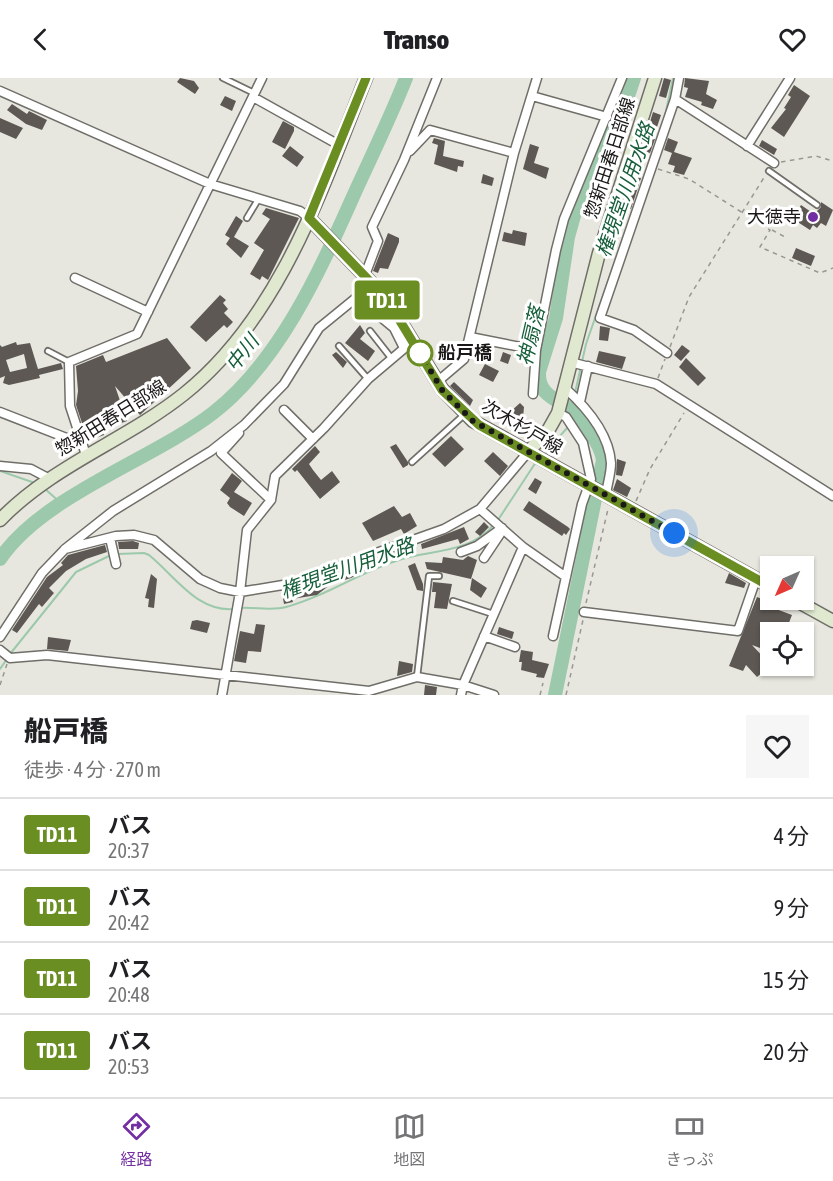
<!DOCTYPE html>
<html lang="ja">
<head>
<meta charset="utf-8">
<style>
  body { margin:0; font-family:"Asap Condensed","Noto Sans JP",sans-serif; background:#f6f6f6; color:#202124; height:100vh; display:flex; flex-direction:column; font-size:22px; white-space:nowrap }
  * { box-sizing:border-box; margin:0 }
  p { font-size:20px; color:#757577 }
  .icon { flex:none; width:33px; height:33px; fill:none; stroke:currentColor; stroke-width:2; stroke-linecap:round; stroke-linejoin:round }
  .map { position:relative; height:617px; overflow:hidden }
  .panel { display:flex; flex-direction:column; background:#fff; flex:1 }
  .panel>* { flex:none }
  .badge { padding:0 12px; border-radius:4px; font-size:21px; line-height:39px }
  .needle { width:39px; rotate:225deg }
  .tools { position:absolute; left:760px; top:478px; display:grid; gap:12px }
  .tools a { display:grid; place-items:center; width:54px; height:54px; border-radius:0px; background:#fff; box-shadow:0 2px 4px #0004; font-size:30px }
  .you { position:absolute; width:30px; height:30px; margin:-15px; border:4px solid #fff; border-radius:50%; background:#1a73e8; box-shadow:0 0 0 9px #1a73e833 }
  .map>.badge { position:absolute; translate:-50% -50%; box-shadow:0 0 0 3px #fff }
  .round { display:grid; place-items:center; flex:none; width:63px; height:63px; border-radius:0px; background:#f6f6f6 }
  .overview { display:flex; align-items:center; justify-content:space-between; height:102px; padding:0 24px }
  h1 { font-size:28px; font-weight:800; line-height:45px }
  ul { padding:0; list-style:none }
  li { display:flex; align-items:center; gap:18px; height:72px; padding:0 24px; border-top:2px solid #e0e0e0 }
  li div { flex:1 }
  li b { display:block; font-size:22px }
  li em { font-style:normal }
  li .badge { min-width:66px; font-weight:700; text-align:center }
  header { display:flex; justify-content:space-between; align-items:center; height:78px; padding:0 24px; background:#fff; font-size:27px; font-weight:800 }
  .tabs { display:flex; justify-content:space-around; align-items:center; height:84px; border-top:2px solid #e0e0e0; background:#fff; font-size:16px; color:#757577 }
  .tabs a { display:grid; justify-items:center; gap:3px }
  .tabs .active { color:#722ea2 }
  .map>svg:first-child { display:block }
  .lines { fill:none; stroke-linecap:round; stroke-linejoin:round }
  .stream { stroke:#9cc9ab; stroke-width:2 }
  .river { stroke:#9cc9ab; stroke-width:14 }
  .building { fill:#5d5853; fill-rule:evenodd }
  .lane-casing { stroke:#706e68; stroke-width:8 }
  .street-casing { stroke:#706e68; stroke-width:11 }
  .secondary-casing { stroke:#706e68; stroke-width:15 }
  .path { stroke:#989791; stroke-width:1.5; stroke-dasharray:4.5 4.5; stroke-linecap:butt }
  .lane { stroke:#fff; stroke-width:4.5 }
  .street { stroke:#fff; stroke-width:8 }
  .secondary { stroke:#e0e9d0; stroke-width:12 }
  .line-casing { stroke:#fff; stroke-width:14 }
  .line { stroke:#6b8e23; stroke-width:9 }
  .walk { stroke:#1a1917; stroke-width:6; stroke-dasharray:0 10.8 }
  .poi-dot { fill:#722ea2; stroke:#fff; stroke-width:2 }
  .stop-dot { fill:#fff; stroke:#6b8e23; stroke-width:3 }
  .labels { text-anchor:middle; stroke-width:6; stroke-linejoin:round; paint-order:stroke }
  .street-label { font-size:18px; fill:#1a1917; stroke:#fff }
  .poi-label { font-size:18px; fill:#1a1917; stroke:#fff; text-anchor:end }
  .stop-label { font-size:18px; font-weight:bold; fill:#1a1917; stroke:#fff; text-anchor:start }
  .water-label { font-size:20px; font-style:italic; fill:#165e39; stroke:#fff }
</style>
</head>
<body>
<header><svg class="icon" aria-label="back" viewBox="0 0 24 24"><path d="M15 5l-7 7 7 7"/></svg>Transo<svg class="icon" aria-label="heart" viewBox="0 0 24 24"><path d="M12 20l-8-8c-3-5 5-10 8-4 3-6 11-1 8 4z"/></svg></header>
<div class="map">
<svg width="833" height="617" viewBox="0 0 833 617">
  <rect width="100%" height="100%" fill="#e8e7df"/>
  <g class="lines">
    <path class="stream" d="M665,38L673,0
      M575,315L586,266L628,146
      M572,341L573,323
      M542,378L568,349
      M0,393L32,404
      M45,411L62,426
      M498,442L536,384
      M117,476L144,475L149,477C176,499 197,534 234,531
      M240,530C255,529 272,533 286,529C327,518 361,493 402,481C433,472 473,474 494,446
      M10,576L76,494L111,477
      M0,591L7,581"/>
    <path class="river" d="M0,481C42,418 152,382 213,335C282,281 321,190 356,112C373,75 391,38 406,0
      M555,617L603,382C601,367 582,339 570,331C554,320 538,316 539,294L556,240L568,159L575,134L625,27L634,0"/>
  </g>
  <path class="building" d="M180,0L194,3L199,10L195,16L177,4Z
    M664,0L671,2L666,20L659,18Z
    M685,0L709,3L706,16L717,22L713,31L701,27L702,24L685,19L688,10L684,9Z
    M794,7L810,18L784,59L771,50L786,31L784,30L791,19L788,17Z
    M225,18L236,23L232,33L220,27Z
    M12,26L27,36L29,33L47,42L42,52L26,46L7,32Z
    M653,34L661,37L657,49L649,47Z
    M0,40L23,50L16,61L0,54Z
    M283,43L294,49V53L285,71L272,64Z
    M647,58L655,61L650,75L642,72Z
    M434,60L445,63L443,78L464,83L463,89L458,88L457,94L434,86L438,67L432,65Z
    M668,60L678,64L674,74L692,80L684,97L673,94L675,88L668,86L672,75L664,72Z
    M762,62L777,71L774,77L759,68Z
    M530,66L539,69L534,85L549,90L546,101L523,91Z
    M290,68L304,79L297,89L282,78Z
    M483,96L494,100L492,108L481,105Z
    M634,97L641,100L631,131L623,128Z
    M821,124L833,132L826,148L821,145L817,150L813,147L810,152L793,141L801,127L814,136L821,129Z
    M266,130L299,140L268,202L262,198L260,202L250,196L264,172L254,165L270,141L262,136Z
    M236,138L243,143L234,159L249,168L241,180L226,166L230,160L225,157Z
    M513,152L527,155L525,168L502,163L504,154L512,156Z
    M388,155L399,160V164L388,191L380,190L378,195L373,193Z
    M796,170L815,178L811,188L792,180Z
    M403,215L411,218L407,226L400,223Z
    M220,217L226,222L223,225L228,231L224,235L233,244L227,250L224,247L206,264L190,249Z
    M360,247L365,255L360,261L375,273L368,283L345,265Z
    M600,248L610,250L608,263L599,262Z
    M167,260L191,290L140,337L115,308L127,343L102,352L104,357L88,363L76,327L78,313L76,288L103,277L106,284Z
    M16,264L17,267L30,265L38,291L61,285L63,291L39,297L40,300L9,307L3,305L5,298L0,300V267L2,269ZM24,276L27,290L10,294L6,282Z
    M682,267L690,273L681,283L674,277Z
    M479,270H488L486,281H478Z
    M599,273L626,279L622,291L596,284Z
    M336,274L347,284L343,290L332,277Z
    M503,274L511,277L508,286L500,283Z
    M686,280L706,300L698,308L679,289Z
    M485,286L499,293L493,304L479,297Z
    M454,304L473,322L470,328L450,308Z
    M520,325L524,329L523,340L514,348L515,338L510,334Z
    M451,358L464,371L445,389L432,376Z
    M396,366L408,384V387L403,390L390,369Z
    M315,368L320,374L309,386L313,392L321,402L332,393L340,404L320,421L297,392L295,394L292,391Z
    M493,374L508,388L500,398L484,383Z
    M617,381L626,384L622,398L616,397Z
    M232,395L242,403L234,414L252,425L244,438L230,429L227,425L230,420L220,412Z
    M535,400L542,404L536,416L528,411Z
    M617,401L631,410L627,419L613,412Z
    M529,423L568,449L570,451L566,457L564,455L562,458L523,432Z
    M394,428L402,439L410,435L417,448L404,456L401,451L373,463L362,445Z
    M484,444L489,449L480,458L475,454Z
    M464,449L469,461L460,466L458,461L422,471L421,466Z
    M133,463L139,465L138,471H119L118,464Z
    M105,467L107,474L86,481L66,493L49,510L54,515L42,529L39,526L17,555L12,552L47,499L63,487L61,485L68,477Z
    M468,478L477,482L471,501L427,491L425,484L442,485L443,479L463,482Z
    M377,482L379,486L351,500L331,506L317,517L292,521L293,524L284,526L282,515L313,505L314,508L331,498Z
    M415,485L423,506V513L417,512L408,488Z
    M729,495L746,505L744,510L725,505Z
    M151,496L157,501L154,530L148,529L149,521L145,520Z
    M472,500L487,510L481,520L470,512Z
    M433,504L452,506L447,531L434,530L436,514H432Z
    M757,519L770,524L768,528L792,537L785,555H771V574L752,567L771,587L757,599L746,587L743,593L729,588Z
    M197,542L210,545L207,555L190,551L192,543Z
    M256,546L265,547L261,574L248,573L246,585L234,583L240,553L254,556Z
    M499,549L514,554L512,561L497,556Z
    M48,559L71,562L68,573L47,571Z
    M521,572L533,574L532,582L549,586L544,600L536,599L537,596L521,592L522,584H519Z
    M399,583L413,586L412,594L397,598Z
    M425,607L437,609L436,617H424Z"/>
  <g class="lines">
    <g class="lane-casing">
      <path id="lane" d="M223,0L254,15
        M769,93L817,127
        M247,140L259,120
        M370,253L392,281
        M339,268L368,301
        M48,273L69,284
        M412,384L465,336
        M453,523L493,536
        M417,599L429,498H439"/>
    </g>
    <g class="street-casing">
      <path id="street" d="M679,0L675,21L774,85
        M0,13L210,106L300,133L309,140
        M532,18L607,39
        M253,19L339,67
        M747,68L790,0
        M410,73L430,52L514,75
        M365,197L378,163L372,149L404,82L437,0
        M75,200L148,234
        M364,213L371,231L394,250L404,270
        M470,259L536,272
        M667,275L634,252L600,240L675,21
        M570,284L656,306L833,418
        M437,304L464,281L514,75L537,0
        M565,310C586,329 609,355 611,385C611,396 607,407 606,417
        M533,316L536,272L556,172L564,141L622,0
        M580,324L588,288
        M284,332L313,361
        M0,334L82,366
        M239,355L221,375L271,422
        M86,377L70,328L69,284L137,256L262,0
        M0,388L31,391L48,400
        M110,460L116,486
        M523,469L566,499
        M65,471L116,458L134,457L154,462L200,501L220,510L240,514L289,506L444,451L480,431L529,373
        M461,474L477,468L502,450
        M484,480L500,456L502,450
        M584,534L738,553L756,501
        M484,558L515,569
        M553,558L582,426L591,401L583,365L566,339L558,335
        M0,559L42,495L65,471L113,433L211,373L244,347L284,306L319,250L373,206
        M0,572L10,580L47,577L369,613L417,599L463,607L494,617
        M222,617L240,514L247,452L271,422L275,398L324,350L368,301L413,263
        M461,617L463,607L523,469L480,431"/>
    </g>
    <g class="secondary-casing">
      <path id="secondary" d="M309,140L386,220L442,311L473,343L771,509
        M529,373L549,351L558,335L599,175L655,0
        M0,442C53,387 125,363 184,316C281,238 321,112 366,0
        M795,522L833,543"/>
    </g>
    <path class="path" d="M781,84L816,78L833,83
      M658,91L689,101L770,152L760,169L820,195L833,190
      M772,152L787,160
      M670,269L689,219L765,98
      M658,300L665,281
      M636,423L650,391L684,335
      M586,525L608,431
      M0,607L7,586
      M540,617L543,605
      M566,617L583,542"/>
    <use href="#lane" class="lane"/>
    <use href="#street" class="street"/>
    <use href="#secondary" class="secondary"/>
  </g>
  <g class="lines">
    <g class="line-casing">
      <path id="line" d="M366,0L309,140L386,220L442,312L479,347L771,509"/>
    </g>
    <use href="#line" class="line"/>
    <path class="walk" d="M420,275L442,312L473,343L674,455"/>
  </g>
  <circle class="poi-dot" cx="813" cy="139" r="6"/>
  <circle class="stop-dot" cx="420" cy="275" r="12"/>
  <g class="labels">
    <g class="street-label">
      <text transform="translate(610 80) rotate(-72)" y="6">惣新田春日部線</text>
      <text transform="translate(111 340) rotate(-32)" y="6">惣新田春日部線</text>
      <text transform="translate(522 349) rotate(30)" y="6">次木杉戸線</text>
    </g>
    <g class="poi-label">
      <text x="801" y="145">大徳寺</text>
    </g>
    <g class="stop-label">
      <text x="438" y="281">船戸橋</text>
    </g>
    <g class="water-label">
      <text transform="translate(625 112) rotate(-71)" y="7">権現堂川用水路</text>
      <text transform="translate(531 258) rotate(-77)" y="7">神扇落</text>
      <text transform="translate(242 275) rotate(-52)" y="7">中川</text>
      <text transform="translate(347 490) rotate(-20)" y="7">権現堂川用水路</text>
    </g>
  </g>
</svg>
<div class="tools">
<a><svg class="needle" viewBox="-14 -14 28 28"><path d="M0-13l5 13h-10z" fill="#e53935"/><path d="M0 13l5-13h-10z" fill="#757577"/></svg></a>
<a><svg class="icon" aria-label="locate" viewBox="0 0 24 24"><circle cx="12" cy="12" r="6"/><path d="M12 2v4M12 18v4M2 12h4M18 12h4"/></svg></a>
</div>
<div class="you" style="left:674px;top:455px"></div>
<b class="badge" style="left:387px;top:222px;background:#6b8e23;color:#fff">TD11</b>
</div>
<section class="panel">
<div class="overview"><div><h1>船戸橋</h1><p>徒歩 · 4 分 · 270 m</p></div><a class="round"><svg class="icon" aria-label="heart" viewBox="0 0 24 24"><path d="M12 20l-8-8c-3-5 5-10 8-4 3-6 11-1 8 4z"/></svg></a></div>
<ul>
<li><span class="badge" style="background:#6b8e23;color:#fff">TD11</span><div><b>バス</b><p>20:37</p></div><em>4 分</em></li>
<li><span class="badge" style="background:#6b8e23;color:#fff">TD11</span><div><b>バス</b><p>20:42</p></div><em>9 分</em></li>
<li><span class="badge" style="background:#6b8e23;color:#fff">TD11</span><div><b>バス</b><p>20:48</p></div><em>15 分</em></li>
<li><span class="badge" style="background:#6b8e23;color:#fff">TD11</span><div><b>バス</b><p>20:53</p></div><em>20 分</em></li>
</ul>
</section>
<nav class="tabs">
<a class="active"><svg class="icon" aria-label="directions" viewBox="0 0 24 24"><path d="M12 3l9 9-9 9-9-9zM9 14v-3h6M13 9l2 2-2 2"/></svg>経路</a>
<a><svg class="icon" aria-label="map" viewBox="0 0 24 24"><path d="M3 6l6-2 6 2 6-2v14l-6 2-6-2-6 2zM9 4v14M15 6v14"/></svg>地図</a>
<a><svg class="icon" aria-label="tickets" viewBox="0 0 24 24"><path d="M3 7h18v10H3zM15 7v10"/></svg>きっぷ</a>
</nav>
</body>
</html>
